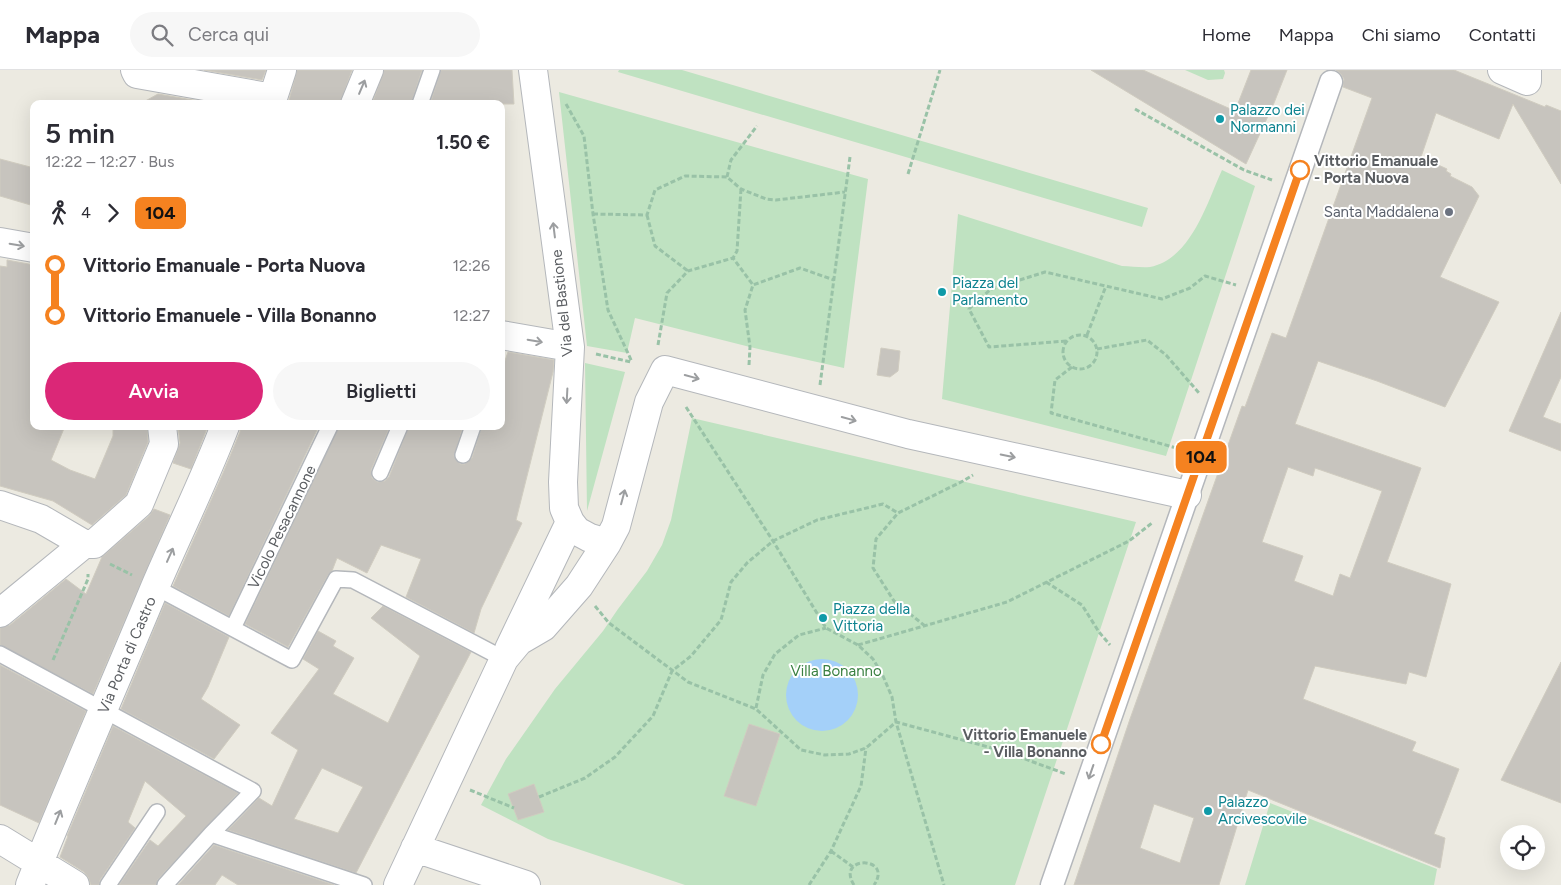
<!DOCTYPE html>
<html lang="it">
<head>
<meta charset="utf-8">
<style>
  body { margin:0; font-family:Figtree,sans-serif; background:#f7f7f7; color:#2b2b33; height:100vh; display:flex; flex-direction:column; font-size:19px; white-space:nowrap }
  * { box-sizing:border-box; margin:0 }
  p { font-size:16px; color:#7c7c81 }
  .icon { flex:none; width:28px; height:28px; fill:none; stroke:currentColor; stroke-width:2; stroke-linecap:round; stroke-linejoin:round }
  .map { position:relative; flex:1; overflow:hidden }
  .drawer { position:absolute; left:30px; top:30px; width:475px; height:330px; display:flex; flex-direction:column; background:#fff; border-radius:10px; box-shadow:0 5px 20px #0002 }
  .drawer>* { flex:none }
  .badge { padding:0 10px; border-radius:8px; font-size:18px; line-height:32px }
  .fabs { position:absolute; left:1500px; top:755px; display:grid; gap:10px }
  .fabs a { display:grid; place-items:center; width:45px; height:45px; border-radius:50%; background:#fff; box-shadow:0 5px 20px #0002; font-size:25px }
  .map>.badge { position:absolute; translate:-50% -50%; box-shadow:0 0 0 2px #fff }
  .legs { display:flex; align-items:center; gap:8px; height:55px; padding:0 15px; font-size:16px }
  .legs p { margin-inline-start:auto }
  .summary { display:flex; align-items:center; justify-content:space-between; height:85px; padding:0 15px }
  h1 { font-size:28px; font-weight:600; line-height:38px }
  .action { display:flex; gap:10px; margin-top:auto; padding:10px 15px }
  .action a { flex:1; height:58px; border-radius:30px; background:#db2777; color:#fff; font-size:20px; font-weight:600; line-height:58px; text-align:center }
  .action a+a { background:#f7f7f7; color:#2b2b33 }
  ul { padding:0 15px; list-style:none }
  li { display:flex; align-items:center; gap:18px; height:50px; font-size:19px }
  li i { display:grid; place-items:center; width:8px; height:100%; margin:0 6px; background:currentColor }
  li i::after { content:''; width:12px; height:12px; margin:-6px; border:4px solid; border-radius:50%; background:#fff }
  li p { margin-inline-start:auto }
  li:first-child i { background:linear-gradient(#0000 50%,currentColor 0) }
  li:last-child i { background:linear-gradient(currentColor 50%,#0000 0) }
  header { display:flex; align-items:center; gap:30px; box-sizing:border-box; height:70px; padding:0 25px; background:#fff; border-bottom:1px solid #e1e1e2 }
  header strong { font-size:24px }
  nav { display:flex; gap:28px; margin-inline-start:auto; font-size:18px }
  .search { width:350px; height:45px; background:#f7f7f7; display:flex; align-items:center; gap:12px; box-sizing:border-box; padding:0 18px; border-radius:28px; color:#7c7c81; font-size:19px }
  .map>svg:first-child { display:block }
  .green { fill:#bfe2c1 }
  .water { fill:#a4d0f9 }
  .building { fill:#c7c4be; stroke:#d0ccc0; fill-rule:evenodd }
  .lines { fill:none; stroke-linecap:round; stroke-linejoin:round }
  .service-casing { stroke:#b4b7bb; stroke-width:18 }
  .pedestrian-casing { stroke:#b4b7bb; stroke-width:25 }
  .minor-casing { stroke:#b4b7bb; stroke-width:30 }
  .path { stroke:#99c2a7; stroke-width:3; stroke-dasharray:5 2.5; stroke-linecap:butt }
  .service { stroke:#fff; stroke-width:15 }
  .pedestrian { stroke:#fff; stroke-width:22 }
  .minor { stroke:#fff; stroke-width:28 }
  .oneway { stroke:#9c9ea0 }
  .line-1-casing { stroke:#fff; stroke-width:11 }
  .line-1 { stroke:#f58220; stroke-width:8 }
  .culture-dot { fill:#0f9aa8; stroke:#fff; stroke-width:2 }
  .stop-1-dot { fill:#fff; stroke:#f58220; stroke-width:2.5 }
  .worship-dot { fill:#6b7280; stroke:#fff; stroke-width:2 }
  .labels { text-anchor:middle; stroke-width:4; stroke-linejoin:round; paint-order:stroke }
  .culture-label { font-size:15px; fill:#0d838f; stroke:#fff; text-anchor:start }
  .stop-label { font-size:15px; font-weight:bold; fill:#5a5d61; stroke:#fff; text-anchor:start }
  .worship-label { font-size:15px; fill:#5b616d; stroke:#fff; text-anchor:end }
  .street-label { font-size:15px; fill:#5a5d61; stroke:#fff }
  .park-label { font-size:15px; fill:#3a8041; stroke:#fff }
</style>
</head>
<body>
<header>
<strong>Mappa</strong>
<div class="search"><svg class="icon" aria-label="search" viewBox="0 0 24 24"><circle cx="10" cy="10" r="6"/><path d="M15 15l6 6"/></svg>Cerca qui</div>
<nav><a>Home</a><a>Mappa</a><a>Chi siamo</a><a>Contatti</a></nav>
</header>
<div class="map">
<svg width="1561" height="815" viewBox="0 0 1561 815">
  <rect width="100%" height="100%" fill="#eceae1"/>
  <path class="green" d="M619,0H682L1148,138L1142,157L618,2Z
    M1185,0H1224L1225,3L1223,9L1208,10Z
    M559,22L868,109L844,298L750,277L635,248L627,283L587,276Z
    M1222,100L1255,116L1166,386L942,329L958,144L1122,196C1131,196 1141,198 1150,197C1191,189 1207,133 1222,100Z
    M585,293L625,302L587,441Z
    M692,348L1136,452L1015,815H685L548,769L481,735L506,689L555,619L603,561L618,539L647,501L662,475L671,450Z
    M1270,733L1437,799L1434,815H1245Z"/>
  <path class="water" d="M786 625a36 36 0 1 1 72 0a36 36 0 1 1-72 0Z"/>
  <path class="building" d="M204,0H266L262,10Z
    M297,0H352L340,34H288Z
    M384,0H422L411,34H372Z
    M441,0H512L514,34H430Z
    M1091,0H1143L1235,41L1251,0H1287L1274,33L1246,94Z
    M1336,0H1454L1545,37L1546,35L1561,41V114L1513,34L1499,69L1436,43L1421,87L1447,99L1446,101L1451,104L1450,106L1472,117L1479,126L1440,207L1499,232L1445,337L1377,311L1318,291L1295,354L1421,398L1387,492L1451,514L1426,607L1409,602L1406,614L1315,596L1303,629L1416,672L1412,681L1459,699L1434,764L1445,768L1440,798L1248,720L1219,815H1074L1130,649L1242,336L1245,337L1272,263L1286,268L1372,28L1343,17L1344,9L1341,4ZM1288,397L1313,406L1315,398L1382,421L1350,508L1340,504L1333,526L1294,511L1303,486L1262,472ZM1154,734L1194,748L1180,793L1140,778Z
    M158,24L216,34H140Z
    M0,89L34,98V136L0,126Z
    M7,190L34,195V356H65L51,390L70,400L95,409L113,366V356H147L148,372L126,425L92,455L53,431L0,416V196L7,197Z
    M1561,242V307L1543,347L1561,354V381L1509,361Z
    M881,278L900,281L898,301L890,307L877,305Z
    M508,282L554,290L553,302L516,450L522,453L481,539L474,563L406,527L421,489L381,475L367,503L337,488L332,501L328,505L288,577L245,554L339,356H390L371,400L372,408L377,412L385,411L389,407L409,356H463L454,386L460,394H465L472,388L482,356H501V302Z
    M178,356H208L191,399L173,393L180,373Z
    M240,356H319L229,546L173,516L223,403L240,362Z
    M154,439L170,445L93,624L0,575V558L10,555L66,509L86,524L102,487L149,446Z
    M165,533L229,567L208,617L201,629L240,655L214,689L121,639Z
    M383,536L471,582L356,803L228,760L259,728L272,736L298,680L271,663L319,599L303,589L318,561L336,571L333,576L354,588L333,624L388,653L420,586L371,548ZM322,698L363,717L338,763L294,749Z
    M1561,592V733L1501,710Z
    M0,595L86,641L39,753L0,735Z
    M749,654L780,664L756,736L724,726Z
    M113,656L238,723L158,809L156,815H119L150,770L158,776L186,746L145,711L128,752L135,758L100,810L99,815H91L88,807L84,802L60,787L68,766H67Z
    M534,714L544,742L518,750L508,724Z
    M214,775L334,815H238L222,805L215,815H178Z"/>
  <g class="lines">
    <g class="service-casing">
      <path id="service" d="M420,34L432,0
        M463,385L473,356
        M380,403L400,356
        M155,517L292,590L336,509L353,510L504,589
        M233,558L330,356
        M0,584L253,721L211,764L165,815
        M211,764L364,815
        M108,815L157,742"/>
    </g>
    <g class="pedestrian-casing">
      <path id="pedestrian" d="M1052,815L1331,12"/>
    </g>
    <g class="minor-casing">
      <path id="minor" d="M135,0L137,4L273,28
        M533,0L570,277L563,412L564,438L570,452L577,461L590,468L607,473
        M1502,0L1527,11V0
        M271,34L282,0
        M355,34L369,0
        M0,172L34,178
        M501,265L570,277
        M0,435L41,449L84,474
        M84,474H94L139,434L164,374L162,356
        M0,543L84,474
        M509,579L570,452
        M0,769L75,815
        M415,778L526,815
        M30,815C70,715 114,616 155,517C178,463 204,411 225,356
        M398,815L504,589L519,571L543,557L579,516L607,473L616,456L649,332L665,300L908,364L1187,425"/>
    </g>
    <path class="path" d="M566,34L584,66L593,144L608,240L632,292
      M1135,39L1244,100L1272,110
      M908,104L940,0
      M727,107L731,90L757,56
      M741,119L737,181L733,188L753,215
      M593,144L647,145L655,120L685,106L727,107L741,119L766,129L776,130L845,122
      M647,145L655,176L688,201
      M1063 282a17 17 0 1 1 34 0a17 17 0 1 1-34 0Z
      M1087,265L1106,216
      M1066,271L989,277L969,239L991,219L1045,202L1162,229L1190,218L1205,206L1236,215
      M658,275L667,223L688,201L733,188
      M1097,279L1147,270L1166,285L1199,323
      M596,284L631,292
      M749,295L750,277L745,240L753,215L800,198L834,210
      M1072,297L1055,310L1051,343L1180,379
      M820,315L850,87
      M686,337L773,471L826,558L858,575L873,589L883,606L892,627L896,652L944,815
      M110,494L132,505
      M1046,512L1082,535L1099,562L1110,575
      M595,536L609,553L688,612L756,639L801,680L825,685L849,684L866,678L896,652L1003,681L1066,704
      M925,556L894,531L873,498L876,469L898,443L963,411L973,405
      M858,575L1007,532L1129,471L1152,453
      M53,590L88,509V504
      M756,638L763,605L775,584L799,565L826,558
      M470,720L514,738
      M539,727L585,708L615,687L653,646L672,601L691,586L721,550L731,512L747,493L773,471L817,450L883,434L898,443
      M831,781L853,797
      M809,815L831,781L861,716L866,678
      M854,815C835,785 894,786 874,815"/>
    <use href="#service" class="service"/>
    <use href="#pedestrian" class="pedestrian"/>
    <use href="#minor" class="minor"/>
  </g>
  <defs><path id="oneway-shaft" d="M-6 0H5M1.5-3L5.5 0L1.5 3" fill="none" stroke-width="1.6" stroke-linecap="round" stroke-linejoin="round" transform="scale(1.25)"/></defs>
  <g class="oneway">
    <use href="#oneway-shaft" transform="translate(362 17) rotate(-67)"/>
    <use href="#oneway-shaft" transform="translate(554 160) rotate(-97)"/>
    <use href="#oneway-shaft" transform="translate(17 175) rotate(10)"/>
    <use href="#oneway-shaft" transform="translate(535 271) rotate(10)"/>
    <use href="#oneway-shaft" transform="translate(692 307) rotate(15)"/>
    <use href="#oneway-shaft" transform="translate(567 326) rotate(93)"/>
    <use href="#oneway-shaft" transform="translate(849 349) rotate(15)"/>
    <use href="#oneway-shaft" transform="translate(1008 386) rotate(12)"/>
    <use href="#oneway-shaft" transform="translate(623 427) rotate(-75)"/>
    <use href="#oneway-shaft" transform="translate(170 485) rotate(-66)"/>
    <use href="#oneway-shaft" transform="translate(1091 702) rotate(109)"/>
    <use href="#oneway-shaft" transform="translate(58 747) rotate(-68)"/>
  </g>
  <g class="lines">
    <g class="line-1-casing">
      <path id="line-1" d="M1101,674L1300,100"/>
    </g>
    <use href="#line-1" class="line-1"/>
  </g>
  <g class="culture-dot">
    <circle cx="1220" cy="49" r="5"/>
    <circle cx="942" cy="222" r="5"/>
    <circle cx="823" cy="548" r="5"/>
    <circle cx="1208" cy="741" r="5"/>
  </g>
  <g class="stop-1-dot">
    <circle cx="1300" cy="100" r="9"/>
    <circle cx="1101" cy="674" r="9"/>
  </g>
  <circle class="worship-dot" cx="1449" cy="142" r="5"/>
  <g class="labels">
    <g class="culture-label">
      <text x="1230" y="45">Palazzo dei<tspan x="1230" dy="17">Normanni</tspan></text>
      <text x="952" y="218">Piazza del<tspan x="952" dy="17">Parlamento</tspan></text>
      <text x="833" y="544">Piazza della<tspan x="833" dy="17">Vittoria</tspan></text>
      <text x="1218" y="737">Palazzo<tspan x="1218" dy="17">Arcivescovile</tspan></text>
    </g>
    <g class="stop-label">
      <text x="1314" y="96">Vittorio Emanuale<tspan x="1314" dy="17">- Porta Nuova</tspan></text>
      <text x="1087" y="670" text-anchor="end">Vittorio Emanuele<tspan x="1087" dy="17">- Villa Bonanno</tspan></text>
    </g>
    <g class="worship-label">
      <text x="1439" y="147">Santa Maddalena</text>
    </g>
    <g class="street-label">
      <text transform="translate(562 233) rotate(-96)" y="5">Via del Bastione</text>
      <text transform="translate(282 457) rotate(-64)" y="5">Vicolo Pesacannone</text>
      <text transform="translate(127 585) rotate(-67)" y="5">Via Porta di Castro</text>
    </g>
    <g class="park-label">
      <text x="836" y="606">Villa Bonanno</text>
    </g>
  </g>
</svg>
<div class="fabs">
<a><svg class="icon" aria-label="locate" viewBox="0 0 24 24"><circle cx="12" cy="12" r="6"/><path d="M12 2v4M12 18v4M2 12h4M18 12h4"/></svg></a>
</div>
<b class="badge" style="left:1201px;top:387px;background:#f58220;color:#111">104</b>
<section class="drawer">
<div class="summary"><div><h1>5 min</h1><p>12:22 – 12:27 · Bus</p></div><b>1.50 €</b></div>
<div class="legs"><svg class="icon" aria-label="walk" viewBox="0 0 24 24"><circle cx="13" cy="4" r="2"/><path d="M13 8l-2 6 4 7M11 14l-3 7M7 12l3-4h3l4 4"/></svg>4<svg class="icon" aria-label="forward" viewBox="0 0 24 24"><path d="M9 5l7 7-7 7"/></svg><b class="badge" style="background:#f58220;color:#111">104</b></div>
<ul>
<li><i style="color:#f58220"></i><b>Vittorio Emanuale - Porta Nuova</b><p>12:26</p></li>
<li><i style="color:#f58220"></i><b>Vittorio Emanuele - Villa Bonanno</b><p>12:27</p></li>
</ul>
<div class="action"><a>Avvia</a><a>Biglietti</a></div>
</section>
</div>
</body>
</html>
